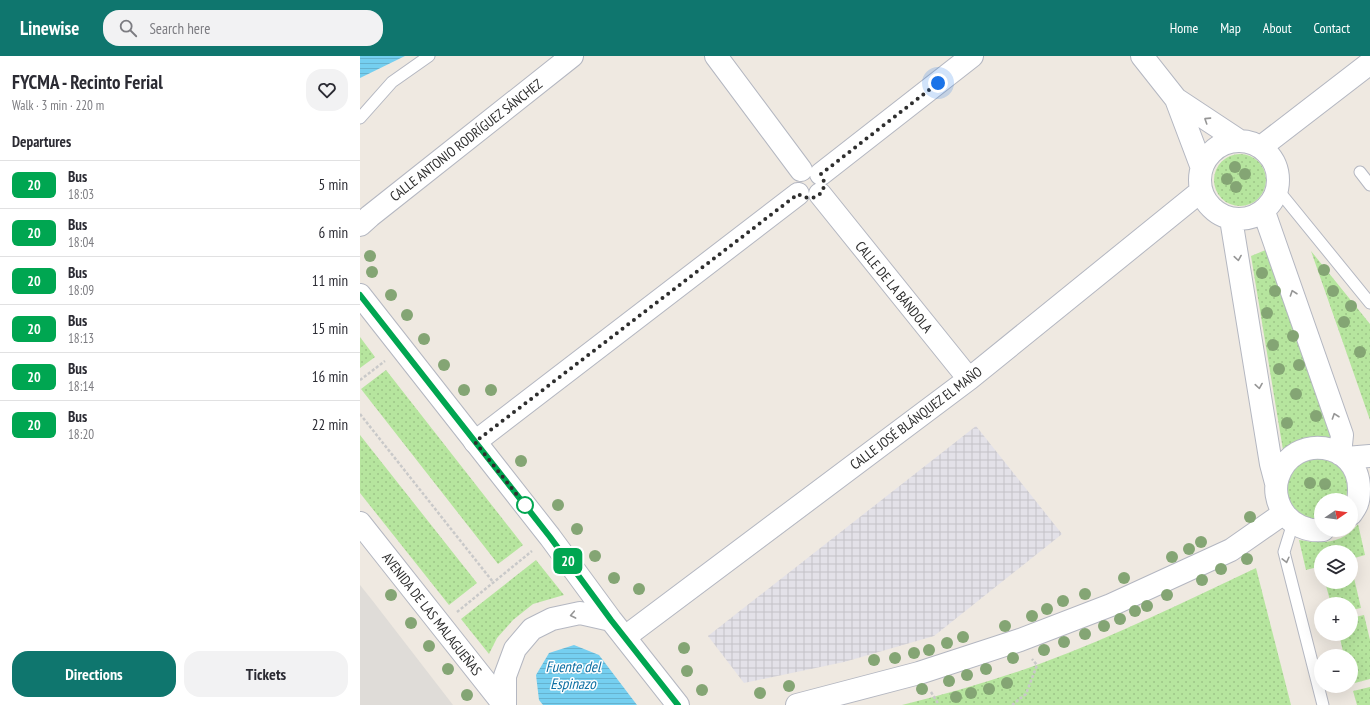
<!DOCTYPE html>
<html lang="en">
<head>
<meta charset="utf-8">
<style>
  body { margin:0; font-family:"PT Sans Narrow",sans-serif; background:#f2f2f3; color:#2b2b33; height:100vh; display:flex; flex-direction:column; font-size:15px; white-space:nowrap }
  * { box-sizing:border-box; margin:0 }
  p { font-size:13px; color:#7c7c81 }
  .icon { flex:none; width:22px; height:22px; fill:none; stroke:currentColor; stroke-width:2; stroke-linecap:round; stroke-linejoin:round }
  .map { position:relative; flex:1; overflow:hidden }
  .panel { display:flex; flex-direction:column; background:#fff; width:360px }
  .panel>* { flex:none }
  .badge { padding:0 8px; border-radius:6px; font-size:14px; line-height:26px }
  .needle { width:26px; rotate:77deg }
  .tools { position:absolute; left:954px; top:437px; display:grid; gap:8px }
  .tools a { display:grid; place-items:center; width:44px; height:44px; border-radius:50%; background:#fff; box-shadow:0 4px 16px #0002; font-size:20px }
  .you { position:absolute; width:20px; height:20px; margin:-10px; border:3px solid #fff; border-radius:50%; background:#1a73e8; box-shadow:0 0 0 6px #1a73e833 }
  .map>.badge { position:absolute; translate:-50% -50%; box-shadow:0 0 0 2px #fff }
  h2 { padding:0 12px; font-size:15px; line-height:36px }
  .round { display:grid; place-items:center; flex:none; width:42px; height:42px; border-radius:16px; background:#f2f2f3 }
  .summary { display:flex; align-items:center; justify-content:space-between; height:68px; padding:0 12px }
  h1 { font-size:19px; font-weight:600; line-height:30px }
  .action { display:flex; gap:8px; margin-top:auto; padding:8px 12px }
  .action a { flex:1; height:46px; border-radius:16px; background:#0f766e; color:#fff; font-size:16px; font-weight:600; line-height:46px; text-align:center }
  .action a+a { background:#f2f2f3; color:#2b2b33 }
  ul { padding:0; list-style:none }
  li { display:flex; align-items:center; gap:12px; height:48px; padding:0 12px; border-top:1px solid #e1e1e2 }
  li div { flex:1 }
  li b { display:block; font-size:15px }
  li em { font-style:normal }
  li .badge { min-width:44px; font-weight:700; text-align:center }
  header { display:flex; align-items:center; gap:24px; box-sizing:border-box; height:56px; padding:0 20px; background:#0f766e; color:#fff }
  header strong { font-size:19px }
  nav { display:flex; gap:22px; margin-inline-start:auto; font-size:14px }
  .search { width:280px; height:36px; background:#f2f2f3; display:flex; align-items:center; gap:10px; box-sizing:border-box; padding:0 14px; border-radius:16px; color:#7c7c81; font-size:15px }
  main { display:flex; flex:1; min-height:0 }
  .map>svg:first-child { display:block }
  .industrial { fill:url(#industrial-grid) }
  .grass { fill:url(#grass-dots) }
  .plaza { fill:#dfdcd8 }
  .water { fill:url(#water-rules) }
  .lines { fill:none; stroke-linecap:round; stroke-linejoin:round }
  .lane-casing { stroke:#b4b7c1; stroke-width:13 }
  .street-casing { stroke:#b4b7c1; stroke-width:24 }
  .secondary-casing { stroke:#b4b7c1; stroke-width:24 }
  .path { stroke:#c9c9c9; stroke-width:2.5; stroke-dasharray:3 2; stroke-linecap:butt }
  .lane { stroke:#fff; stroke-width:11 }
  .street { stroke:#fff; stroke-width:22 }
  .secondary { stroke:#fff; stroke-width:22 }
  .tree { fill:#84a574 }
  .oneway { stroke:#969696 }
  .line-casing { stroke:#fff; stroke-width:9 }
  .line { stroke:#00a651; stroke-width:6 }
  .walk { stroke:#2e2e2e; stroke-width:4; stroke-dasharray:0 7.2 }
  .stop-dot { fill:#fff; stroke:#00a651; stroke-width:2 }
  .labels { text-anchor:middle; stroke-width:3; stroke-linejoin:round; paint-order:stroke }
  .street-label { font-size:14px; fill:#2e2e2e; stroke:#fff }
  .water-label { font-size:15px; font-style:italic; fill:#0d6fa3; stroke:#fff }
</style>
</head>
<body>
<header>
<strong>Linewise</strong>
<div class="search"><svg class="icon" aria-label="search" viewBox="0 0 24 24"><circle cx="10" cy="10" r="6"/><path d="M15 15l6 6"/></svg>Search here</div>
<nav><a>Home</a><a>Map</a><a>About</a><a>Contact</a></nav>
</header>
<main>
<section class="panel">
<div class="summary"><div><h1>FYCMA - Recinto Ferial</h1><p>Walk · 3 min · 220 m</p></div><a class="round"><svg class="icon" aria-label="heart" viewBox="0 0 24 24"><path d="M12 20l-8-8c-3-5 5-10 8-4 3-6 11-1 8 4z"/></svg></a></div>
<h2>Departures</h2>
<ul>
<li><span class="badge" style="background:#00a651;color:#fff">20</span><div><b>Bus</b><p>18:03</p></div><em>5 min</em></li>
<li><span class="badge" style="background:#00a651;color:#fff">20</span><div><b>Bus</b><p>18:04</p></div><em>6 min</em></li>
<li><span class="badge" style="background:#00a651;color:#fff">20</span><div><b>Bus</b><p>18:09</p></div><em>11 min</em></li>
<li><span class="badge" style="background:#00a651;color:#fff">20</span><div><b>Bus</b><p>18:13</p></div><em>15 min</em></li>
<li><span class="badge" style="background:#00a651;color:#fff">20</span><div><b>Bus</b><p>18:14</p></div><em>16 min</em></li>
<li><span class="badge" style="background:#00a651;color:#fff">20</span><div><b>Bus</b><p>18:20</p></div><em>22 min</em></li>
</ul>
<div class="action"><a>Directions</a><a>Tickets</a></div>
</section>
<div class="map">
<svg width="1010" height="649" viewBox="0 0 1010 649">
  <defs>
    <pattern id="industrial-grid" width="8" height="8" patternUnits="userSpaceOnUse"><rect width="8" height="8" fill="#e3e1e8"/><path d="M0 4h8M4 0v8" fill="none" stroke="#c3c1c7"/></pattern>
    <pattern id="grass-dots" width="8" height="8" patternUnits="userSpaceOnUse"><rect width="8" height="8" fill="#b6e59e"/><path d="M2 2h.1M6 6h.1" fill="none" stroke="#9dc588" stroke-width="1.8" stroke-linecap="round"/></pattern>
    <pattern id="water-rules" width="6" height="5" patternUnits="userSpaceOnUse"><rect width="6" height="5" fill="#75cff0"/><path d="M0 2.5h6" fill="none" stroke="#66b2ce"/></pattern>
  </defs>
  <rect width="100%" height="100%" fill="#efe9e1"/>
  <path class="industrial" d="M616,370L702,478L574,580L484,606L384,627L348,580Z"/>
  <path class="grass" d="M854 124a26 26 0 1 1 52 0a26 26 0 1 1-52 0Z
    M908,193L974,382C949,380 944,380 923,394L891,200Z
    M951,195L1010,268V364Z
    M0,281L15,301L0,312Z
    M26,314L163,489L138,508L1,333Z
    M0,379L117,527L89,549L0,437Z
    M964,402C984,410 990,422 986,443L985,444H961V463H952L942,459L934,453L929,445L926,436L927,426L930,417L945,404Z
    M998,468L1005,499L991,503V496H961V510L946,514L939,484C962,488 983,488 998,468Z
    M176,504L204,539L173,548L153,564L137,582L129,598L101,563Z
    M991,509L1001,552L991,554V548H971L965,526H991Z
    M896,512L931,649H542C589,637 636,624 682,607C755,580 826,545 896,512Z
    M1004,559L1010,584V623L991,628V600H984L979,578H991V562Z
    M1010,631V649H997L993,635Z"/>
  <path class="plaza" d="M0,529L12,544L93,649H0Z"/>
  <path class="water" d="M0,0H45L0,22Z
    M214,589L239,599L277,649H183L179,644L176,619L189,597Z"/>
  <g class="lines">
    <g class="lane-casing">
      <path id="lane" d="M0,62L32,26L69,0
        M1000,116L1010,129
        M918,134L1010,247
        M933,467L924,496L963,649"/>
    </g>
    <g class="street-casing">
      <path id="street" d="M356,0L441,114
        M782,0L816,43L842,112
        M816,43L878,84
        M840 124a39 39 0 1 1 78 0a39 39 0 1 1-78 0Z
        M901,91L1010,7
        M461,118L612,0
        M460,138L609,323
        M904,156L982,379L980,398
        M871,163L911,408L916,427
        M115,386L438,138
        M986,402L1010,400
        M963,474C948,476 932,469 923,456C917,446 914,433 918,421C933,376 999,385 999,433C999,438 999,443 997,448C996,451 993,455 991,458
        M265,581L609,323L841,135
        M437,649L559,617L660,584L751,549L871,494L924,457"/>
    </g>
    <g class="secondary-casing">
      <path id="secondary" d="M0,169L10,160L212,0
        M0,239L190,481L251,564L318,649
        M0,467L144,649
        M145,649V620L155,593L172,573L192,563L220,557L251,564"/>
    </g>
    <path class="path" d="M0,324L25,305
      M0,358L133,526
      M97,556L172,495
      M571,636L579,649
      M652,649L666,638L677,609L672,603"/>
    <use href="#lane" class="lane"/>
    <use href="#street" class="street"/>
    <use href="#secondary" class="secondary"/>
  </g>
  <g class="tree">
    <circle cx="875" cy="111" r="6"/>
    <circle cx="885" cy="118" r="6"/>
    <circle cx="867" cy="123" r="6"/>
    <circle cx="876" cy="131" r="6"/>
    <circle cx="10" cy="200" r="6"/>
    <circle cx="964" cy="214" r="6"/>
    <circle cx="12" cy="216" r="6"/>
    <circle cx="902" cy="217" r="6"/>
    <circle cx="915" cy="235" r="6"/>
    <circle cx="973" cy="235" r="6"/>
    <circle cx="31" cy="239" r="6"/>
    <circle cx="991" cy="250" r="6"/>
    <circle cx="907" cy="257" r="6"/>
    <circle cx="47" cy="259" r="6"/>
    <circle cx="984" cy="266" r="6"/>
    <circle cx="933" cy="280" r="6"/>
    <circle cx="64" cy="283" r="6"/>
    <circle cx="913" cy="289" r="6"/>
    <circle cx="1000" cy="296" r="6"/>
    <circle cx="84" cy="309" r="6"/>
    <circle cx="939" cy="309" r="6"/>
    <circle cx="919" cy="313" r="6"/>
    <circle cx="104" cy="334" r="6"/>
    <circle cx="131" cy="334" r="6"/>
    <circle cx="936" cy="338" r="6"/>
    <circle cx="956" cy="360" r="6"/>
    <circle cx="927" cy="367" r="6"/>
    <circle cx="161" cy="405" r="6"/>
    <circle cx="950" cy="427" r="6"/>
    <circle cx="965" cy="428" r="6"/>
    <circle cx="198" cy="449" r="6"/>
    <circle cx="890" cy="461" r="6"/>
    <circle cx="217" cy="473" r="6"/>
    <circle cx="841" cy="486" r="6"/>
    <circle cx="829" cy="493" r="6"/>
    <circle cx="235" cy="500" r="6"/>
    <circle cx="812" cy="501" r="6"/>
    <circle cx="887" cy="503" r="6"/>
    <circle cx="861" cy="513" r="6"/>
    <circle cx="254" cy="522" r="6"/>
    <circle cx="764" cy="522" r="6"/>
    <circle cx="842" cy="524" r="6"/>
    <circle cx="279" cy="533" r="6"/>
    <circle cx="725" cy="538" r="6"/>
    <circle cx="31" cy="539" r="6"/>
    <circle cx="807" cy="539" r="6"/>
    <circle cx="703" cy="545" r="6"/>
    <circle cx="787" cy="550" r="6"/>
    <circle cx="687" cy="553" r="6"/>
    <circle cx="775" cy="555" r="6"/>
    <circle cx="672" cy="560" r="6"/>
    <circle cx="760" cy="563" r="6"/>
    <circle cx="51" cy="567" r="6"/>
    <circle cx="645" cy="570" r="6"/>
    <circle cx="744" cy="570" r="6"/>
    <circle cx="725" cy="578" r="6"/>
    <circle cx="603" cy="581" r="6"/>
    <circle cx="704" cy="586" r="6"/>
    <circle cx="587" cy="587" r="6"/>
    <circle cx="69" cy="590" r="6"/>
    <circle cx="324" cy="592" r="6"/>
    <circle cx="569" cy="594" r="6"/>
    <circle cx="684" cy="594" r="6"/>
    <circle cx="554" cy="597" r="6"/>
    <circle cx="535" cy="602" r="6"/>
    <circle cx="653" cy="602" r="6"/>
    <circle cx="514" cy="604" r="6"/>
    <circle cx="88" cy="613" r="6"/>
    <circle cx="626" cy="613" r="6"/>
    <circle cx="327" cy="615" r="6"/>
    <circle cx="607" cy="619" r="6"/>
    <circle cx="589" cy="625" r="6"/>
    <circle cx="647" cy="627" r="6"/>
    <circle cx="429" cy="630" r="6"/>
    <circle cx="562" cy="633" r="6"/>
    <circle cx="629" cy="633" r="6"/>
    <circle cx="342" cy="634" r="6"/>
    <circle cx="400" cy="637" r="6"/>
    <circle cx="611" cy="637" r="6"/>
    <circle cx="107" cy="639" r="6"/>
    <circle cx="596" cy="641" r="6"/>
  </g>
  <defs><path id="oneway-chevron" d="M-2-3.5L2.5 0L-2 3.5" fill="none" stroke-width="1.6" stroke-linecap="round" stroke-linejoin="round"/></defs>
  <g class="oneway">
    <use href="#oneway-chevron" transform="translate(847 64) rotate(-147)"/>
    <use href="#oneway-chevron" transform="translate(878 202) rotate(81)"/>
    <use href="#oneway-chevron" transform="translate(933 237) rotate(-109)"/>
    <use href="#oneway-chevron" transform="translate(899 330) rotate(81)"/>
    <use href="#oneway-chevron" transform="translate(975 360) rotate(-109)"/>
    <use href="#oneway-chevron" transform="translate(926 504) rotate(76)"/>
    <use href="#oneway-chevron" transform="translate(213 559) rotate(169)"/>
  </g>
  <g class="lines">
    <g class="line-casing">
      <path id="line" d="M0,239L190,481L251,564L318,649"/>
    </g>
    <use href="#line" class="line"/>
    <path class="walk" d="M165,449L115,386L438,138C454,149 471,135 461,118L578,27"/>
  </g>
  <circle class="stop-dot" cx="165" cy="449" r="8"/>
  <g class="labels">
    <g class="street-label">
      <text transform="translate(106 84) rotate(-38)" y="5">CALLE ANTONIO RODRÍGUEZ SÁNCHEZ</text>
      <text transform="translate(534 231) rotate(51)" y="5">CALLE DE LA BÁNDOLA</text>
      <text transform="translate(556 362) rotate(-37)" y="5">CALLE JOSÉ BLÁNQUEZ EL MAÑO</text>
      <text transform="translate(72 558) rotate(52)" y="5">AVENIDA DE LAS MALAGUEÑAS</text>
    </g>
    <g class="water-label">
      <text x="213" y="616">Fuente del<tspan x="213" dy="17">Espinazo</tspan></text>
    </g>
  </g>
</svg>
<div class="tools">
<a><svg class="needle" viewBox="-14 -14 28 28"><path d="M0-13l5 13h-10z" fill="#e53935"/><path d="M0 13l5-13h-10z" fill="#7c7c81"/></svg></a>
<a><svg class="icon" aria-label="layers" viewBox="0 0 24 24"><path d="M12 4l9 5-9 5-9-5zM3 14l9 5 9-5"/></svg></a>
<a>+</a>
<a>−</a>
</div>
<div class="you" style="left:578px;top:27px"></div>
<b class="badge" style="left:208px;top:505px;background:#00a651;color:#fff">20</b>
</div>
</main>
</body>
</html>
